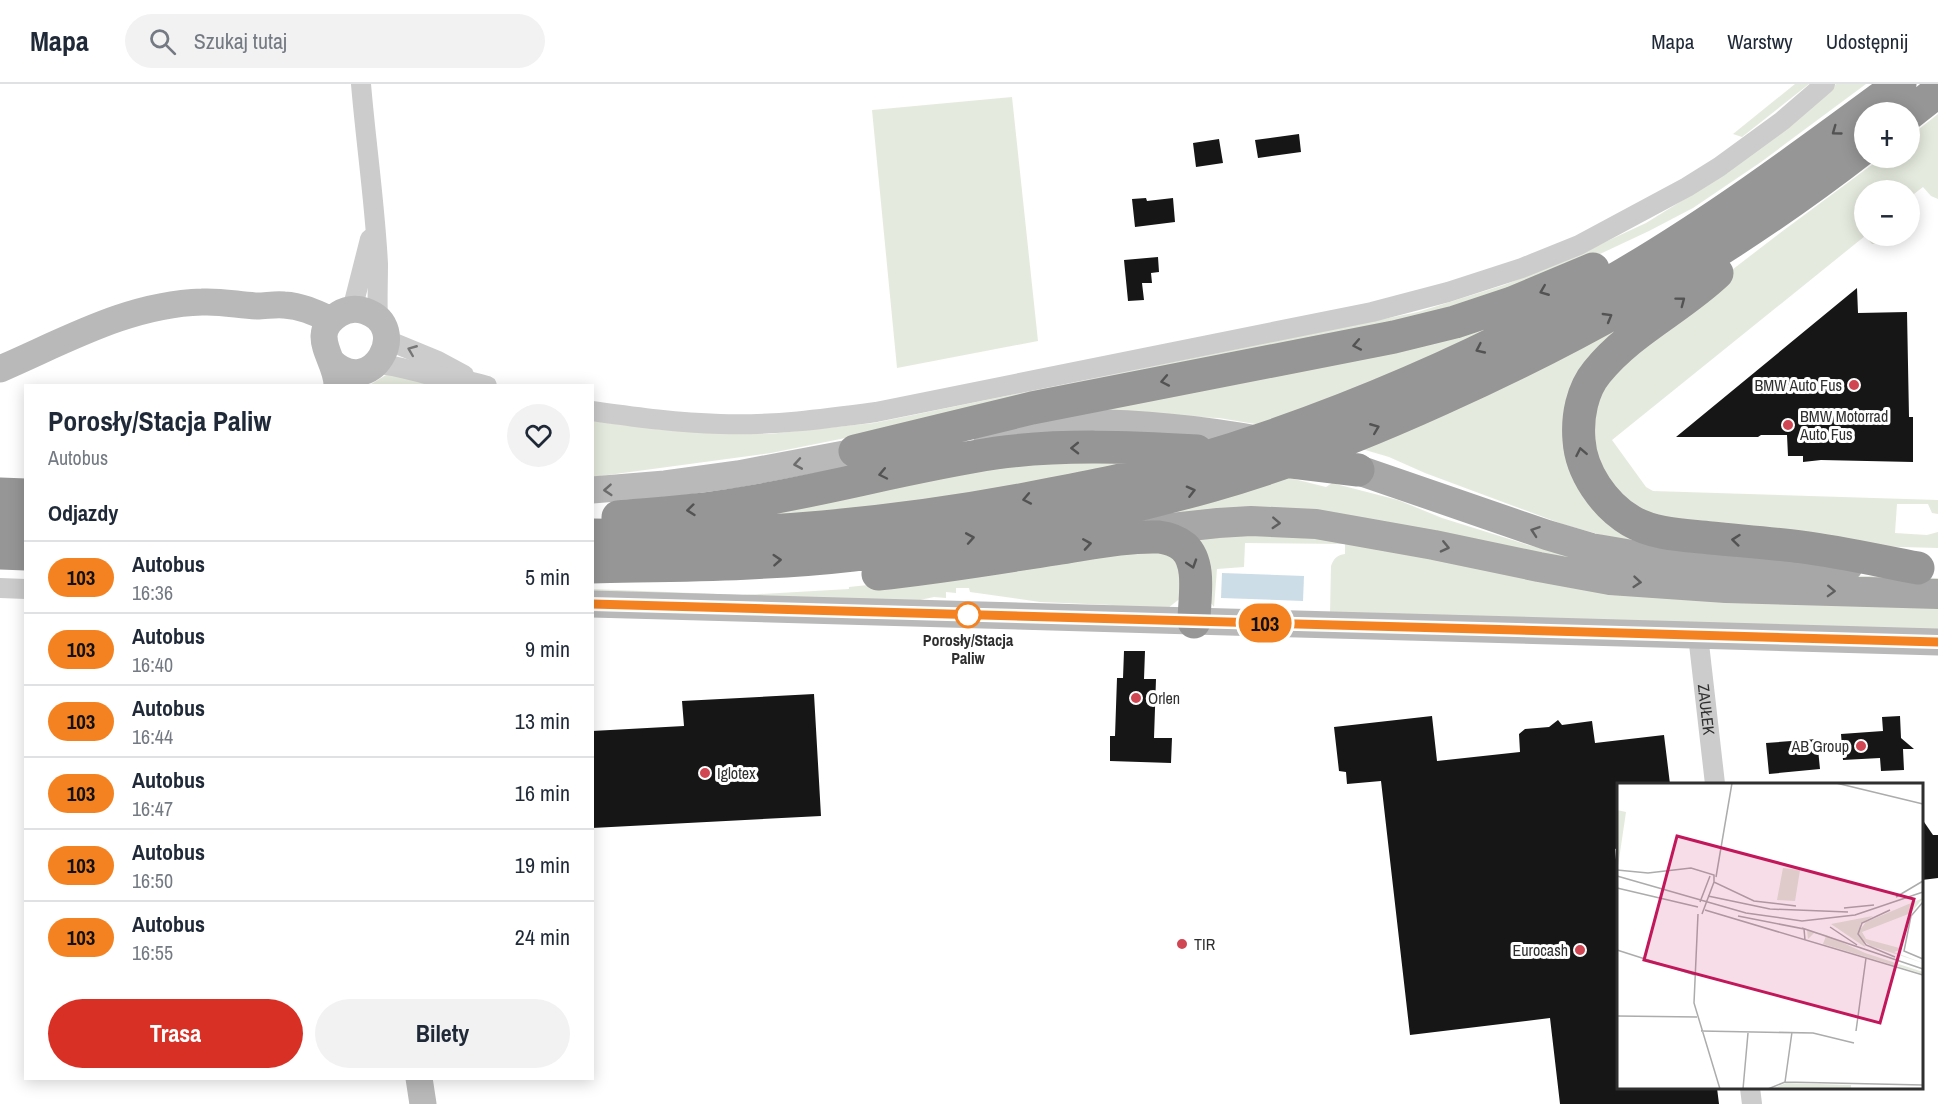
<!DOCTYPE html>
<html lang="pl">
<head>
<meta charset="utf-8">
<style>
  body { margin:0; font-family:"Archivo Narrow",sans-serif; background:#f2f2f3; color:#1f2937; height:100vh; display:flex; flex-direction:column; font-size:22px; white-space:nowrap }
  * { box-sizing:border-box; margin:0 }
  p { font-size:20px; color:#747a83 }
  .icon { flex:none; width:33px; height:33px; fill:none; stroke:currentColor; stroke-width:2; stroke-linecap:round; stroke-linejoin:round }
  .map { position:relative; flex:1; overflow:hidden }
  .panel { position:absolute; left:24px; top:300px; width:570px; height:696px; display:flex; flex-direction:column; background:#fff; border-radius:0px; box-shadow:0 3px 15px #0003 }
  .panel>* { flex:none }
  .badge { padding:0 12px; border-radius:20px; font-size:21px; line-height:39px }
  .buttons { position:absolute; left:1854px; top:18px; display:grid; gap:12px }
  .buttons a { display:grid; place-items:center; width:66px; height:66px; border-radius:50%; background:#fff; box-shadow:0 3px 15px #0003; font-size:30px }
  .map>.badge { position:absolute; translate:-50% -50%; box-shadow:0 0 0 3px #fff }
  h2 { padding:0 24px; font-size:22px; line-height:54px }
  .round { display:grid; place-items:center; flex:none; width:63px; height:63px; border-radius:32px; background:#f2f2f3 }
  .summary { display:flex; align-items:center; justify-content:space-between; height:102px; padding:0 24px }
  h1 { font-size:28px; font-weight:800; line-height:45px }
  .primary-button { display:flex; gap:12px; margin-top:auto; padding:12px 24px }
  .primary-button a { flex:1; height:69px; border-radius:36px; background:#d93025; color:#fff; font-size:24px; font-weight:800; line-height:69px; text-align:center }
  .primary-button a+a { background:#f2f2f3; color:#1f2937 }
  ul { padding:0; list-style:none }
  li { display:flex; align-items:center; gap:18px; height:72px; padding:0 24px; border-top:2px solid #e0e1e3 }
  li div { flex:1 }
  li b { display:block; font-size:22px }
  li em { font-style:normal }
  li .badge { min-width:66px; font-weight:700; text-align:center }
  header { display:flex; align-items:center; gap:36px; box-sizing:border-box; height:84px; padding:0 30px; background:#fff; border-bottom:2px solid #e0e1e3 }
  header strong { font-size:28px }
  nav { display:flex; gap:33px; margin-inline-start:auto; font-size:21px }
  .search { width:420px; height:54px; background:#f2f2f3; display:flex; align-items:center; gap:15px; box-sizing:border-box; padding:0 21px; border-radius:33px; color:#747a83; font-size:22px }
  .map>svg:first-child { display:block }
  .green { fill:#e5eade }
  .water { fill:#ccdde8 }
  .building { fill:#161616 }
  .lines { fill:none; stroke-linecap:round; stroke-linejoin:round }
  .street { stroke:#ccc; stroke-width:20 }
  .secondary { stroke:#b9b9b9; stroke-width:27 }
  .primary { stroke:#a7a7a7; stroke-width:30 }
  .highway { stroke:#969696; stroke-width:33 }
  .oneway { stroke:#535353 }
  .oneway2 { stroke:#767676 }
  .oneway3 { stroke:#6d6d6d }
  .oneway4 { stroke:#5f5f5f }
  .line-casing { stroke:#fff; stroke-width:14 }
  .line { stroke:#f58220; stroke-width:9 }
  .poi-dot { fill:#d04652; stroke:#fff; stroke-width:2 }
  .stop-dot { fill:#fff; stroke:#f58220; stroke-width:3 }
  .labels { text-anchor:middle; stroke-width:6; stroke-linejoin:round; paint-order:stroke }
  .poi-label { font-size:16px; fill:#2f2f2f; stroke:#fff; text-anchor:start }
  .stop-label { font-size:16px; font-weight:bold; fill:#2f2f2f; stroke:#fff }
  .street-label { font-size:16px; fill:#2f2f2f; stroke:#fff }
  .inset-road { fill:none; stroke:#acacac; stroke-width:1.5 }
  .view { fill:#c2185b; fill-opacity:0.15; stroke:#c2185b; stroke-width:3 }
  .inset-edge { fill:none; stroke:#2f2f2f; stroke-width:3 }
</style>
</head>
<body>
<header>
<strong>Mapa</strong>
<div class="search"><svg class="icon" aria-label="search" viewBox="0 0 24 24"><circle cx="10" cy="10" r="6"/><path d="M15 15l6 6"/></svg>Szukaj tutaj</div>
<nav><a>Mapa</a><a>Warstwy</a><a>Udostępnij</a></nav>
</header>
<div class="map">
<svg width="1938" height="1020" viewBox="0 0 1938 1020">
  <rect width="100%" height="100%" fill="#fff"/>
  <path class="green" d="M1795,0H1809L1742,53L1733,50Z
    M1836,0H1866L1761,78L1693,124L1649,147L1568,185L1391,244L771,369L593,393L592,337L664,346L769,350L874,339L1418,228L1504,201L1562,178L1646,139L1704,103Z
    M1012,13L1038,257L897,284L872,26Z
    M1938,30V115L1931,112L1923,103L1910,113V106H1864V152H1893L1877,160H1872L1865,152L1612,356L1646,403L1653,407L1938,416V430L1932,429L1928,420H1897L1895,449L1927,451L1938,448V464L1864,462L1657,437L1623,419L1586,354V337L1620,272L1780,149L1881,74H1910V52Z
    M1569,205L1402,288L1261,341L1219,334L1066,329Z
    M1663,213L1571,319L1631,446L1634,460L1562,440L1425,389L1389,373L1355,363Z
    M401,289L450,301L368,302L386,291Z
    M1145,376L929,421L672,438L978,383Z
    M1278,391L1326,403L1332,399L1398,416L1442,434L1528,461L1635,485L1938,494V500L1646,490L1388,440L817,485Z
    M1246,447L1938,521V549L1330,529L1331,482C1334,474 1337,471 1345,470V460L1245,459L1244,483L1217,485L1214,523L1206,513L1187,451Z
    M1153,461L1180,473L1182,513L1168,524L1112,525L1111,521L1040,518L970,508L969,504H956V509L946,508V514L934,513L906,519L593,510L592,505L742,511L849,505V503L906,497Z"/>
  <path class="water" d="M1222,489L1304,492L1303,517L1221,514Z"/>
  <path class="building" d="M1299,50L1301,68L1258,74L1255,56Z
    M1219,55L1223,79L1196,83L1193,59Z
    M1146,114L1147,117L1173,114L1175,138L1135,143L1132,115Z
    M1158,173L1159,188L1151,189L1152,199H1142L1144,216L1128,217L1124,176Z
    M1857,204L1858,229L1907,228L1909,333H1913V378L1821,376L1803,378V372H1788L1787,351H1761L1758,353H1676Z
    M1124,567H1145L1144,595H1156L1154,654H1172L1171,679L1110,677V652H1115L1117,594H1123Z
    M814,610L821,732L592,744V647L684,642L682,617Z
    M1432,632L1437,677L1520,668L1519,650L1525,645L1549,643L1558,636L1562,641L1592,637L1595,659L1664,651L1670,700H1618V764L1615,765L1618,797V1004H1717L1719,1020H1560L1550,934L1410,951L1381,697L1347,700L1346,688L1339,687L1334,643Z
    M1900,632L1901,654L1914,665H1903L1904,686L1881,687L1880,674L1843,676L1841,650L1883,647L1882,633Z
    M1817,655L1820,685L1769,690L1766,659Z
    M1922,735L1933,751H1938V794L1922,796Z"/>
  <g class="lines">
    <g class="street">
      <path d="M361,0C366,60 375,120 378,180C378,198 377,217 378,235"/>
      <path d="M352,226L370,155"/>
      <path d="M387,256L438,277L464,291"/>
      <path d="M378,280C396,281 412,287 430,291C449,295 468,295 487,302"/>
      <path d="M592,327C635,333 677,339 720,340C772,342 824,335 876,328L1372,228L1448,208L1522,184L1579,161L1687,103L1719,83L1782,37L1825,0"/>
      <path d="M0,504L26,505"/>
      <path id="s1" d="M1698,551L1715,700"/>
      <path d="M1750,1004L1752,1020"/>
    </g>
    <path class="secondary" d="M331,277C371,317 413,243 365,227C356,224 347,225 339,230C306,251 338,276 337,302
      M0,285C65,257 129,220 202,218C221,217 238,221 257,222C266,222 275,220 284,221C302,222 316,229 331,236
      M985,348C1011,345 1037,340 1062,339C1129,337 1197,344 1263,356
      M592,406L665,400L738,390L876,364
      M592,520L1938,558
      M419,994L423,1020"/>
    <path class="primary" d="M1358,386L1547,451L1591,464L1638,472L1696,477L1848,482
      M1144,450L1172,444L1218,439L1251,437L1316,440L1434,461L1539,483L1610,496L1726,504L1938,510"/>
    <path class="highway" d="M1910,29L1938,7
      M1717,189C1679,225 1630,247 1597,288C1582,306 1577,333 1579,356C1581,388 1604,421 1631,437C1655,451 1685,451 1711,454C1741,457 1771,459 1802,463C1841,468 1880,477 1918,484
      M855,367L1032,324L1394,253L1455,238L1512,219L1593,185
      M1292,378L1358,386
      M0,410L26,411
      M618,433C652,430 685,428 718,423C812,410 903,383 996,369C1062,360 1130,363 1197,367
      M0,436L26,437
      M592,451C751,453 896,441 1051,410C1098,401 1144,392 1190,378C1337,335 1486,270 1619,193C1717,136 1809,67 1900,0
      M0,469L26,470
      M592,483C679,481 767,481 853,471C973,457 1093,435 1210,402C1289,380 1366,349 1441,315C1591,248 1734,165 1864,64
      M878,490C938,484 996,474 1055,465C1089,460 1124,452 1159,453C1167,454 1177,457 1184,463C1202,480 1194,515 1194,538"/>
  </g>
  <defs><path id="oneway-chevron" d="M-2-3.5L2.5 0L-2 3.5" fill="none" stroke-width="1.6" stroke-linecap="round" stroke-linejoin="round" transform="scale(1.5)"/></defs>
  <g class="oneway">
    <use href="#oneway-chevron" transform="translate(1836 47) rotate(144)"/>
    <use href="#oneway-chevron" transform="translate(1544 207) rotate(158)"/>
    <use href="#oneway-chevron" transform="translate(1681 217) rotate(-37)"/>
    <use href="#oneway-chevron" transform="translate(1608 233) rotate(-30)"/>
    <use href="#oneway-chevron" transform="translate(1357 261) rotate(169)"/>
    <use href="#oneway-chevron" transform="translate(1480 265) rotate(155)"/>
    <use href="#oneway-chevron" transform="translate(1165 297) rotate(169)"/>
    <use href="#oneway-chevron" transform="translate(1375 344) rotate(-22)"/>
    <use href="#oneway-chevron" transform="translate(1075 364) rotate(179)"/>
    <use href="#oneway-chevron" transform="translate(1581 368) rotate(-101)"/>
    <use href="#oneway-chevron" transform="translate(883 390) rotate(168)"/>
    <use href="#oneway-chevron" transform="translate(1191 407) rotate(-14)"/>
    <use href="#oneway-chevron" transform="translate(1027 415) rotate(169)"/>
    <use href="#oneway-chevron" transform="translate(691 426) rotate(174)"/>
    <use href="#oneway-chevron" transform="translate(970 454) rotate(-10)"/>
    <use href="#oneway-chevron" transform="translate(1736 456) rotate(-174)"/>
    <use href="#oneway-chevron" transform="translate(1087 460) rotate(-9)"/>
    <use href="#oneway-chevron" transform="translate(777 476) rotate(-4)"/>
    <use href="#oneway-chevron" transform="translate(1192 480) rotate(72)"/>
  </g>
  <use class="oneway2" href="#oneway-chevron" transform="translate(412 266) rotate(-158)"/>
  <g class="oneway3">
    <use href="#oneway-chevron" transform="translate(798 380) rotate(170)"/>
    <use href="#oneway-chevron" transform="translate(608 406) rotate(176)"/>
  </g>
  <g class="oneway4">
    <use href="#oneway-chevron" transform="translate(1276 439) rotate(3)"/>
    <use href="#oneway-chevron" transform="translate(1535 447) rotate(-161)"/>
    <use href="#oneway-chevron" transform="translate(1445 463) rotate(13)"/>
    <use href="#oneway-chevron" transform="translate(1637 498) rotate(5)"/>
    <use href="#oneway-chevron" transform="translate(1831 507) rotate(2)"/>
  </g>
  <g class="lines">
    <g class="line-casing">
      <path id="line" d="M592,520L1938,558"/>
    </g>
    <use href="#line" class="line"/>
  </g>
  <g class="poi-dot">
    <circle cx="1854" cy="301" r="6"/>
    <circle cx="1788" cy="341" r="6"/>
    <circle cx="1136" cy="614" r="6"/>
    <circle cx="1861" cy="662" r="6"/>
    <circle cx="705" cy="689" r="6"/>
    <circle cx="1182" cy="860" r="6"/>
    <circle cx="1580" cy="866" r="6"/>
  </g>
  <circle class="stop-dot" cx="968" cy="531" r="12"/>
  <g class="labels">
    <g class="poi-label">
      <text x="1842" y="307" text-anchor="end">BMW Auto Fus</text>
      <text x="1800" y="338">BMW Motorrad<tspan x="1800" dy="18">Auto Fus</tspan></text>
      <text x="1148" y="620">Orlen</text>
      <text x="1849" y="668" text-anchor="end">AB Group</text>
      <text x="717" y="695">Iglotex</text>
      <text x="1194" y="866">TIR</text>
      <text x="1568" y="872" text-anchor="end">Eurocash</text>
    </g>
    <g class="stop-label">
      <text x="968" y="562">Porosły/Stacja<tspan x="968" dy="18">Paliw</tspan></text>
    </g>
    <g class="street-label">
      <text dy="6" stroke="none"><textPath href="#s1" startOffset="75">ZAUŁEK</textPath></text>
    </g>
  </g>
  <g transform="translate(1617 699)">
    <rect width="306" height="306" fill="#fff"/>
    <path d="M0,27L9,29L1,83H0ZM166,85L183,87L178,118L160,117ZM306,115L294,130L245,149L249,156L286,166L277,169L306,180L254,163L245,157L242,148L249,139ZM256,133L243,141L248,164L214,141ZM190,147L209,152L248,170L306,189V191L206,161L209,153L197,150L191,156ZM169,300L234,302V306H154Z" fill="#e5eade"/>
    <path class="inset-road" d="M219,0L306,21M0,87L31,90L74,85L97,92V99M0,93L129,130L185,138L238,132L306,109M99,94L115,0M0,105L81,124M91,113L153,126M279,114L306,98M83,119L93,93M306,119L294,133L287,168L306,176M227,125L257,122M153,126L231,129M88,127L306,192M273,127L245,140L241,151L249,162L278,174M81,131L77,220L103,306M85,131L97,99L137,118L179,123M121,133L187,146L188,157M213,144L240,162M185,145L306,186M0,167L78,192M0,233L80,234M84,248L196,250L237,260M239,248L249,175M168,299L175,249M126,306L131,250M151,306L168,299L306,302"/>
    <path class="view" d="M60,53L297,116L263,240L27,177Z"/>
    <rect width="306" height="306" class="inset-edge"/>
  </g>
</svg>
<div class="buttons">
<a>+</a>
<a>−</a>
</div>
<b class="badge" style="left:1265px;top:539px;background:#f58220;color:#111">103</b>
<section class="panel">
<div class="summary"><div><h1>Porosły/Stacja Paliw</h1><p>Autobus</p></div><a class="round"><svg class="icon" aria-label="heart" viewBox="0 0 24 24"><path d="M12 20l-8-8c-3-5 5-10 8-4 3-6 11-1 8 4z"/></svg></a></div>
<h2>Odjazdy</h2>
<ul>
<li><span class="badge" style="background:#f58220;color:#111">103</span><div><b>Autobus</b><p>16:36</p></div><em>5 min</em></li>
<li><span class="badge" style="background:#f58220;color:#111">103</span><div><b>Autobus</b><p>16:40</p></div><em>9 min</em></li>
<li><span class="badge" style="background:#f58220;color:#111">103</span><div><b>Autobus</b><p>16:44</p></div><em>13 min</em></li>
<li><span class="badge" style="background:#f58220;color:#111">103</span><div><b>Autobus</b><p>16:47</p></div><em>16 min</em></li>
<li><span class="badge" style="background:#f58220;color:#111">103</span><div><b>Autobus</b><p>16:50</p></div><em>19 min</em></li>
<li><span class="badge" style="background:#f58220;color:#111">103</span><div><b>Autobus</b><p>16:55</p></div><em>24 min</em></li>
</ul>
<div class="primary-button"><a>Trasa</a><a>Bilety</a></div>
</section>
</div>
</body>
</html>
